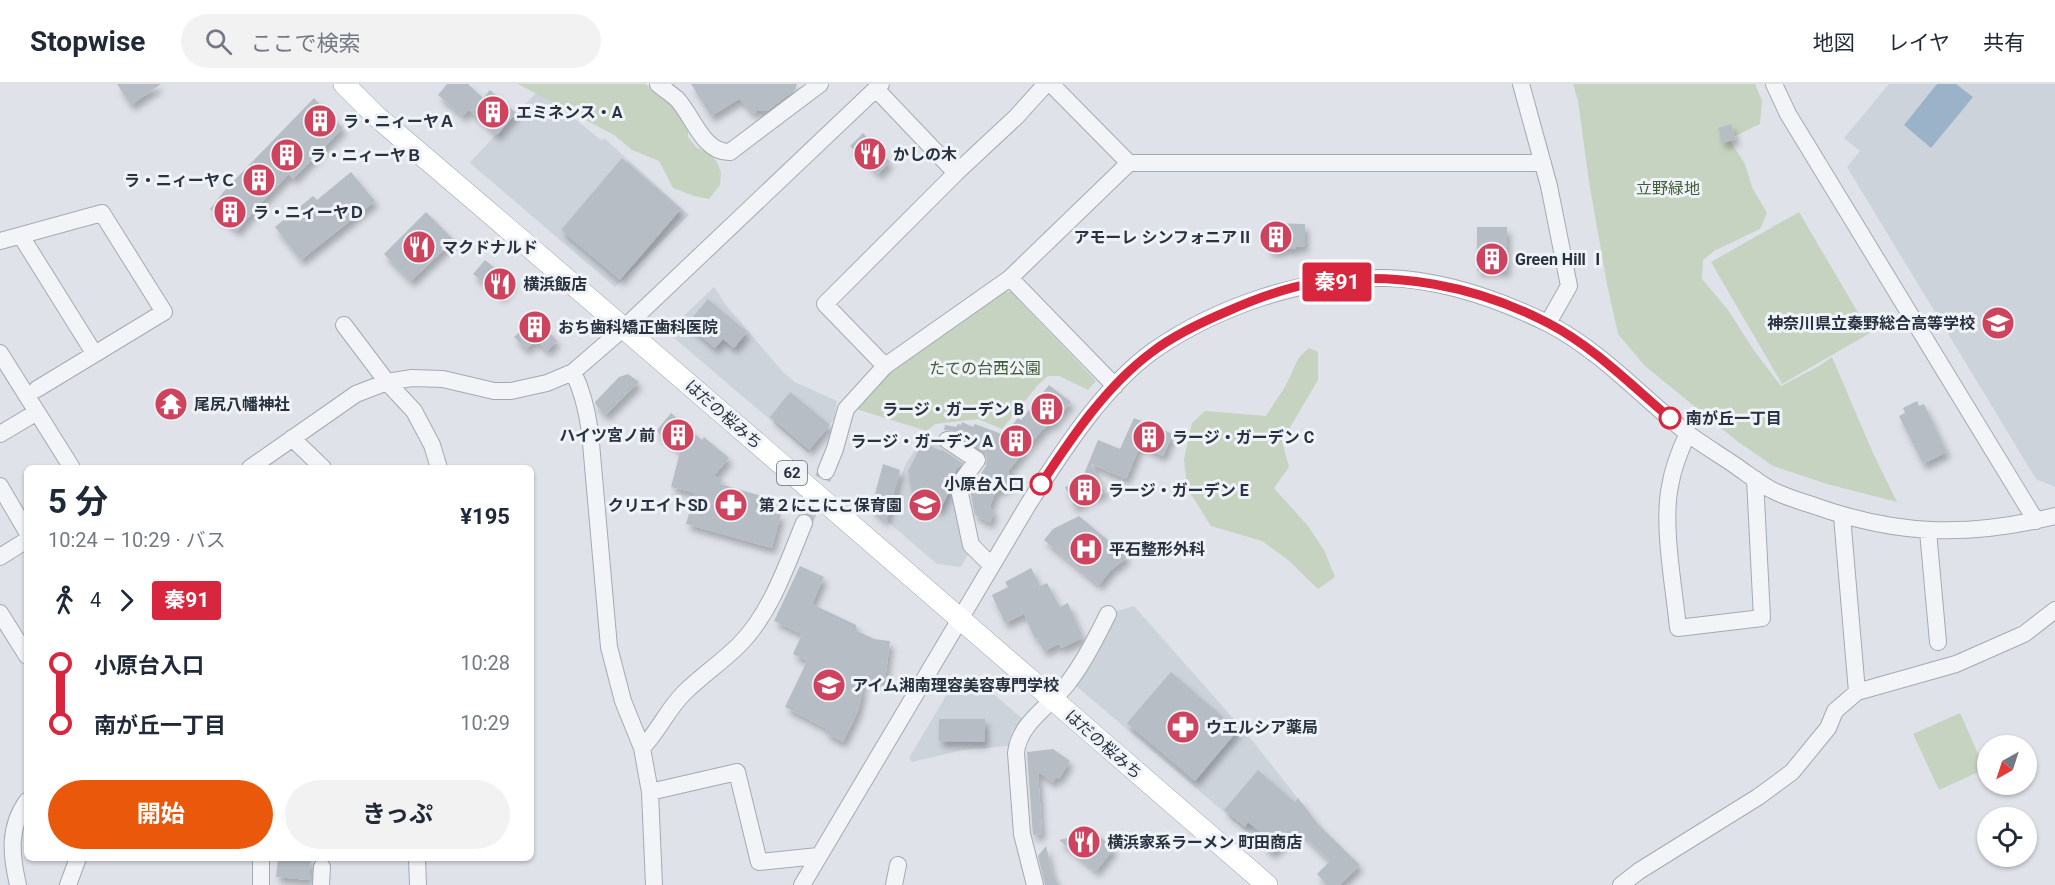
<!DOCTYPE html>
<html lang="ja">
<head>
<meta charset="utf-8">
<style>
  body { margin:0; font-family:Roboto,"Noto Sans JP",sans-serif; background:#f2f2f3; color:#1f2937; height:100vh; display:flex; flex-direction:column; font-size:22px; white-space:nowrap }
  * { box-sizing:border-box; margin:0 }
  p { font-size:20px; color:#747a83 }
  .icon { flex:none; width:33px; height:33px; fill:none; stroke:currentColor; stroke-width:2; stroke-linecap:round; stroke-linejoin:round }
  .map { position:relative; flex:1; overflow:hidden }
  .drawer { position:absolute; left:24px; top:381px; width:510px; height:396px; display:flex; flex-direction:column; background:#fff; border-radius:9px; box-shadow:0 2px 4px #0004 }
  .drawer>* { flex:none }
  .badge { padding:0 12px; border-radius:4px; font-size:21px; line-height:39px }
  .needle { width:39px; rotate:219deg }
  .controls { position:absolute; left:1977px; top:651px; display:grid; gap:12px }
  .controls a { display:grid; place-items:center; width:60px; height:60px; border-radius:50%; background:#fff; box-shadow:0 2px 4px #0004; font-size:30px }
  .map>.badge { position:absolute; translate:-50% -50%; box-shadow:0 0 0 3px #fff }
  .legs { display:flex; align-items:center; gap:9px; height:66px; padding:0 24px; font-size:20px }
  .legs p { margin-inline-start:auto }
  .headline { display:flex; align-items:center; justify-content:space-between; height:102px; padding:0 24px }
  h1 { font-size:33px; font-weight:700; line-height:45px }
  .primary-button { display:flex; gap:12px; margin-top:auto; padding:12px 24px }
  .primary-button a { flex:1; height:69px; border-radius:36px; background:#ea580c; color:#fff; font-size:24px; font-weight:700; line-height:69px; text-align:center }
  .primary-button a+a { background:#f2f2f3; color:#1f2937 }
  ul { padding:0 24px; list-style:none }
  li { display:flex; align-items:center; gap:21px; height:60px; font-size:22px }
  li i { display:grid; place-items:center; width:9px; height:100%; margin:0 8px; background:currentColor }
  li i::after { content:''; width:15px; height:15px; margin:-8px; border:4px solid; border-radius:50%; background:#fff }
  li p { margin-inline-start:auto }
  li:first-child i { background:linear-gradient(#0000 50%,currentColor 0) }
  li:last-child i { background:linear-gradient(currentColor 50%,#0000 0) }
  header { display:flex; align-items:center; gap:36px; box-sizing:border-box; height:84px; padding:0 30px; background:#fff; border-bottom:2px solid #e0e1e3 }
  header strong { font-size:28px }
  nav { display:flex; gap:33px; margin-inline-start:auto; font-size:21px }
  .search { width:420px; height:54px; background:#f2f2f3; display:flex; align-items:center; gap:15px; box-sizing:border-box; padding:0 21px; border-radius:33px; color:#747a83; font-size:22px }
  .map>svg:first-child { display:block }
  .built { fill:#cdd3db }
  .green { fill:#c6d3c0 }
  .water { fill:#9ab3c9 }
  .building { fill:#b7bdc5; filter:url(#shadow) }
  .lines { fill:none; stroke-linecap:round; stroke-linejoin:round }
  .minor-tunnel { stroke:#bac0c7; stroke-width:16; stroke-dasharray:16 8; stroke-linecap:butt }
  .minor-casing { stroke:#a4aab3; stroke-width:18 }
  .major-casing { stroke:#9fa8b4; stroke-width:22 }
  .minor { stroke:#f2f4f7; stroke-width:16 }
  .major { stroke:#fff; stroke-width:21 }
  .line-1-casing { stroke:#fff; stroke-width:14 }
  .line-1 { stroke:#d7263d; stroke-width:9 }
  .stop-1-dot { fill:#fff; stroke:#d7263d; stroke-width:3 }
  .labels { text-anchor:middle; stroke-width:6; stroke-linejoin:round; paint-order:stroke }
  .shield { fill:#eff2f6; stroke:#646c77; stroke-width:1.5 }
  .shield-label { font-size:15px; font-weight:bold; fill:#283240 }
  .poi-label { font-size:16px; font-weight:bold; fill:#283240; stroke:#eff2f6; text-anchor:start }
  .park-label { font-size:16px; fill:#3e5c35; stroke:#eff2f6 }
  .street-label { font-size:16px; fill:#283240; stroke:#eff2f6 }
  .stop-label { font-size:16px; font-weight:bold; fill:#283240; stroke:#eff2f6; text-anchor:start }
</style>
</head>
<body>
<header>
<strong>Stopwise</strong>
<div class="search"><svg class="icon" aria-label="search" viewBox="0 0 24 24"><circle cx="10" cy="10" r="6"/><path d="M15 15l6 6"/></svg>ここで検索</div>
<nav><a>地図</a><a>レイヤ</a><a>共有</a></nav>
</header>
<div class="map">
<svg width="2055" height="801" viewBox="0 0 2055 801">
  <defs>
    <filter id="shadow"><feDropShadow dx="3.5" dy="6" stdDeviation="3" flood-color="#0004"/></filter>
  </defs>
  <rect width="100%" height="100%" fill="#dfe3e9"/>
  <path class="built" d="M1889,0H2055V403L2036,395L1847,83L1860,67L1844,54Z
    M539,6L601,56L604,54L689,131L615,203L471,80L470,78Z
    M714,203L726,221L782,287L795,298L837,317L834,335L808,368L667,248Z
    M922,356L948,359L966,373L969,469L961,483L937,480L888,438L905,381Z
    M1134,522L1248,651L1314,735L1272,769L1075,601L1114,528Z
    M977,596L1023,635L1012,647L1008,662L963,666L912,678L909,674L953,600Z"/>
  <path class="green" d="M518,0H645L674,20L688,43V53L697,64L709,69L717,78L721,89L720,101L709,115L694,112L673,104L659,77L632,66L614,51Z
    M1573,0H1755L1762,17L1760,40L1729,55L1745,80L1752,103L1767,129L1760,145L1714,167L1703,176L1702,195L1728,226L1753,265L1781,302L1819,282L1832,273L1873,369L1897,418L1827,400L1773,382L1737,357L1645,282L1618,250L1607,200L1589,98L1578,17Z
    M1799,128L1870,249L1782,300L1711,178Z
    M1004,207L1011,208L1096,297L1088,306L1059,292H1048L1038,301L1002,345L978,335L935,340L927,347L853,324L889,288Z
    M1309,264L1318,268V296L1282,357L1289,383L1274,404L1308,442L1324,466L1335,493L1318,505L1288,476L1262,457L1211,442L1187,404L1184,375L1192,339L1205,327L1266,332C1273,320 1283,308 1289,295C1296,281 1295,275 1309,264Z
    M1960,629L1985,685L1939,706L1913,650Z"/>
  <path class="water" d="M1937,0H1956L1973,13L1931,64L1904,41Z"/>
  <path class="building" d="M117,0H161L131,21Z
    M447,0H468L483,14L490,6L516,29L497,51L469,26L463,32L438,11Z
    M691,0H797L795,6L767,27L757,26L754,30L739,15L711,32Z
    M314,14L343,44L293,95L289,90L258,122L237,147L210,125L225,106Z
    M1731,40L1736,55L1723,59L1718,44Z
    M863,49L890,78L878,90L850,62Z
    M622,74L681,125L620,196L561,146Z
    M351,88L375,117L301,176L275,143L313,112L317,116Z
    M426,128L454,156L411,197L384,170Z
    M1268,139L1305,140V163L1296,162V165H1283V167H1268Z
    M1477,143H1507V187H1477Z
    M485,176L513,199L501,213L473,190Z
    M708,215L747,248L734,264L723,255L715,264L687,240Z
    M536,233L557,257L547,267L538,258L536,260L534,258L526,265L514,253Z
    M628,290L639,298L606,331L596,321L595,318L619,293Z
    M1049,301L1071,318L1052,341L1050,339L1042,346L1008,387L1011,401L996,407L990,422L994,429L990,439L975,431L970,406L986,382L987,372L983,367L953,347L944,346L945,341L956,343L958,340L961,341L962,338L973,343L975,340L1004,351L1018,334L1021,336Z
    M790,308L830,341L809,366L770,333Z
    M1917,317L1919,322L1924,320L1947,368L1923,380L1899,332L1905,329L1903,324Z
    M671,329L702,356L704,353L729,374L714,392L722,395L720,400L772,415L769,427L781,430L772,464L686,440L695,409L671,403L680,368L656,347Z
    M1134,334L1173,350L1163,372L1140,362L1126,395L1091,380L1105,408L1074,423L1065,403L1082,395L1098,356L1120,365Z
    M923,358L941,367V365L962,379L953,391L949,408L940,426L926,420L915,425L908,387Z
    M883,380L900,386L886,437L871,425Z
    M1079,432L1128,473L1111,486L1099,501L1044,456L1053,445Z
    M800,482L824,493L812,520L856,541L857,547L874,555L890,557L885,597L863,594L862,610L858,627L843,658L825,649L827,645L785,623L807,577L793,570L802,550L774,537Z
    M1031,484L1040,502L1047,499L1060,523L1068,519L1083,554L1061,564L1059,560L1044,567L1037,554L1035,555L1024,530L1005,539L992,511L1008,503L1005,498Z
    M1171,588L1238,646L1195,697L1127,639Z
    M939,635H985V658L939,657Z
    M1053,665L1070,677L1059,695L1056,693L1053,698L1038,688L1042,750L1033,751L1027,668Z
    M1258,686L1295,718L1298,714L1319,741L1360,781L1340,801H1327L1317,790L1330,777L1299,747L1272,769L1264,763L1266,753L1248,738L1245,743L1224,726Z
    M1095,748L1114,765L1096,787L1059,756Z
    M1046,762L1052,788L1058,801H1045L1038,772Z
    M278,774H311L309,796L276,793Z"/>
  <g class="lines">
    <path class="minor-tunnel" d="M804,439L826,387"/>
    <g class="minor-casing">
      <path id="minor" d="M658,0C664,5 671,10 677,15C693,32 703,69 730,68L820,0
        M1051,0L1129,79
        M1521,0L1549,102L1569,202L1548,239
        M1774,0L1788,30L2036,437
        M876,5L956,89
        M21,152L94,269
        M0,157L102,129L164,228L37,305
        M1010,194L1115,302
        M344,241L387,298L414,327L432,361L439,384
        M0,269L72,384
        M885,282L825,220L956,89L1016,33L1046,0
        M573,288C583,308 587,326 590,348L609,563L623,617L642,664L650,708L654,801
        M1688,349C1680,366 1673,383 1670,402C1662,441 1674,503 1678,544L1762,534L1755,395
        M0,350L37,328
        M292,354L323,384
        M947,356L977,376L963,395L959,405L971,461L991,481
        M250,384L356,310L387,298L412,294L443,295L494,307H511L547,299L573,288L625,243L881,0
        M826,387L835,365L846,325L885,282L1010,194L1129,79H1543
        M0,402L27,448
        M1842,432L1857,608
        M1928,447L1938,558
        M0,473L27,456
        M0,529L27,572
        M642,664C658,648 667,626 684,609C701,592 722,578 739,561C771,529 787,480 804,439
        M650,708L737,688L759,778L818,772
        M417,774L418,801
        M18,801C11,771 8,743 27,717
        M68,801L78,774
        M261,801V774
        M321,801L322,783
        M802,801L1029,419C1062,368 1103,303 1153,267C1219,221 1307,192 1388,194C1442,196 1498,215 1547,239C1600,266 1641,312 1687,349C1703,361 1720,371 1736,382C1749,391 1762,402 1776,408C1789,414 1803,418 1815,422C1899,452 1970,453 2055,432
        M894,801L898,781
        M1035,801L1022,750L1016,669C1019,638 1051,622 1068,599C1084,578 1096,554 1108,530
        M1621,801L1639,787L1758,713L1792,688L1828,644L1835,627L1857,608L1956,580L2024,550L2055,526"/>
    </g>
    <g class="major-casing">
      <path id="major" d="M344,0L376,32C675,286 970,544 1267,801"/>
    </g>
    <use href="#minor" class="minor"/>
    <use href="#major" class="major"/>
  </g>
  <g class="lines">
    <g class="line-1-casing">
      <path id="line-1" d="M1041,400C1072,353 1106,302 1152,268C1174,251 1202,238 1228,227C1255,215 1284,204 1314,199C1394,186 1477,202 1548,239C1594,263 1631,301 1670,334"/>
    </g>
    <use href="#line-1" class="line-1"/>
  </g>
  <defs>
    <g id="building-disc" transform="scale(1.725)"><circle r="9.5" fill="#ce445f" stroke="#eff2f6"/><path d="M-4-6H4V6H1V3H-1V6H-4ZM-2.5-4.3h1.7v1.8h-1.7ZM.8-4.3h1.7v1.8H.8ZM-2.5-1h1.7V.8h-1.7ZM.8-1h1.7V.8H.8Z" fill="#fff"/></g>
    <g id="restaurant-disc" transform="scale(1.725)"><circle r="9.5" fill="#ce445f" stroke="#eff2f6"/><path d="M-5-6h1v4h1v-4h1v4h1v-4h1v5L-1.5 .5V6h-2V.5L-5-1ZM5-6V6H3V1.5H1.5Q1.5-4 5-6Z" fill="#fff"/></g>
    <g id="school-disc" transform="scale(1.725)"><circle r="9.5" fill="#ce445f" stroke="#eff2f6"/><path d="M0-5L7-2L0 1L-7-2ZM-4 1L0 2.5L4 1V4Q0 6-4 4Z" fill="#fff"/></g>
    <g id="temple-disc" transform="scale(1.725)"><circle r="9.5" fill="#ce445f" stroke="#eff2f6"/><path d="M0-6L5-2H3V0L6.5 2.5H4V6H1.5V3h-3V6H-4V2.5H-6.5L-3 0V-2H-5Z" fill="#fff"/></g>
    <g id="pharmacy-disc" transform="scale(1.725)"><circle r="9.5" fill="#ce445f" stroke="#eff2f6"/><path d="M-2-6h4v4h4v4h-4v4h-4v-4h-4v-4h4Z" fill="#fff"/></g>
    <g id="hospital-disc" transform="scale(1.725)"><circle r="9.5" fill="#ce445f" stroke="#eff2f6"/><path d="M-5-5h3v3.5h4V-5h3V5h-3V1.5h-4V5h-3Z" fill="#fff"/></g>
    <g id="university-disc" transform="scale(1.725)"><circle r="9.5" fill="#ce445f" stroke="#eff2f6"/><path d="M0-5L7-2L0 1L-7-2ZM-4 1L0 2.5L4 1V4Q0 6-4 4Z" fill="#fff"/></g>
  </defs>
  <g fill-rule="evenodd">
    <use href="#building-disc" x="493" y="28"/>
    <use href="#building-disc" x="320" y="37"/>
    <use href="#restaurant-disc" x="870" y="70"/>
    <use href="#building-disc" x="287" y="71"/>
    <use href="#building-disc" x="259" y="96"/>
    <use href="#building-disc" x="230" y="128"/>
    <use href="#building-disc" x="1276" y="153"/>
    <use href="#restaurant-disc" x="419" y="163"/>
    <use href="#building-disc" x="1492" y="175"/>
    <use href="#restaurant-disc" x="500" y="200"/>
    <use href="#school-disc" x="1998" y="239"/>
    <use href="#building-disc" x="535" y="243"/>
    <use href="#temple-disc" x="171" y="320"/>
    <use href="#building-disc" x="1047" y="325"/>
    <use href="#building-disc" x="678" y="351"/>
    <use href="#building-disc" x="1149" y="353"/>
    <use href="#building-disc" x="1016" y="357"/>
    <use href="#building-disc" x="1085" y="406"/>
    <use href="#pharmacy-disc" x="731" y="421"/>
    <use href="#school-disc" x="925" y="421"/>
    <use href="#hospital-disc" x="1086" y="465"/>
    <use href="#university-disc" x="829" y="601"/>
    <use href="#pharmacy-disc" x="1183" y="643"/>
    <use href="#restaurant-disc" x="1084" y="758"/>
  </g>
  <g class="stop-1-dot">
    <circle cx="1670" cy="334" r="10"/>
    <circle cx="1041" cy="400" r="10"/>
  </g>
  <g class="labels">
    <rect class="shield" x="777" y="377" width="30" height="24" rx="4.5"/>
    <g class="shield-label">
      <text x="792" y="394">62</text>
    </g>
    <g class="poi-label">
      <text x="516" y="34">エミネンス・A</text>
      <text x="343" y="43">ラ・ニィーヤＡ</text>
      <text x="893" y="76">かしの木</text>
      <text x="310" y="77">ラ・ニィーヤＢ</text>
      <text x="236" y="102" text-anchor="end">ラ・ニィーヤＣ</text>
      <text x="253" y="134">ラ・ニィーヤＤ</text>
      <text x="1253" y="159" text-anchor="end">アモーレ シンフォニアⅡ</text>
      <text x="442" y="169">マクドナルド</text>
      <text x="1515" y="181">Green Hill Ⅰ</text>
      <text x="523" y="206">横浜飯店</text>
      <text x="1975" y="245" text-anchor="end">神奈川県立秦野総合高等学校</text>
      <text x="558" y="249">おち歯科矯正歯科医院</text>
      <text x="194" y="326">尾尻八幡神社</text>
      <text x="1024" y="331" text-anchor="end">ラージ・ガーデン B</text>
      <text x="655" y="357" text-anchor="end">ハイツ宮ノ前</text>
      <text x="1172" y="359">ラージ・ガーデン C</text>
      <text x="993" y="363" text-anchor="end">ラージ・ガーデン A</text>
      <text x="1108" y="412">ラージ・ガーデン E</text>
      <text x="708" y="427" text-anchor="end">クリエイトSD</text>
      <text x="902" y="427" text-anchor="end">第２にこにこ保育園</text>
      <text x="1109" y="471">平石整形外科</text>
      <text x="852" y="607">アイム湘南理容美容専門学校</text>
      <text x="1206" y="649">ウエルシア薬局</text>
      <text x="1107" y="764">横浜家系ラーメン 町田商店</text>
    </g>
    <g class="park-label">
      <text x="1668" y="110">立野緑地</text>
      <text x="985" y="290">たての台西公園</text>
    </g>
    <g class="street-label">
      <text transform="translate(724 330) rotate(41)" y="6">はだの桜みち</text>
      <text transform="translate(1104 660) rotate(41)" y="6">はだの桜みち</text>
    </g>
    <g class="stop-label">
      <text x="1686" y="340">南が丘一丁目</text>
      <text x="1024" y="406" text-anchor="end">小原台入口</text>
    </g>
  </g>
</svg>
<div class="controls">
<a><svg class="needle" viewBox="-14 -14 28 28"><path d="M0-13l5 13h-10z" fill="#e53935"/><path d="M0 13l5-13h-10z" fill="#747a83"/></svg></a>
<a><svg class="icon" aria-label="locate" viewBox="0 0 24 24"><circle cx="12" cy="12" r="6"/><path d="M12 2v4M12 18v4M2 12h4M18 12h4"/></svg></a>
</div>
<b class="badge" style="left:1337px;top:198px;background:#d7263d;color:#fff">秦91</b>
<section class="drawer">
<div class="headline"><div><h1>5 分</h1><p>10:24 – 10:29 · バス</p></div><b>¥195</b></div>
<div class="legs"><svg class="icon" aria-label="walk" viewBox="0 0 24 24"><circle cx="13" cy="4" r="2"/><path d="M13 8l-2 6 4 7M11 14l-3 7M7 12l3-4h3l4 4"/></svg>4<svg class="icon" aria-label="forward" viewBox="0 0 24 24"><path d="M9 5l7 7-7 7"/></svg><b class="badge" style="background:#d7263d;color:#fff">秦91</b></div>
<ul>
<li><i style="color:#d7263d"></i><b>小原台入口</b><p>10:28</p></li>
<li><i style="color:#d7263d"></i><b>南が丘一丁目</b><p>10:29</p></li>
</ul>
<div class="primary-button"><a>開始</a><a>きっぷ</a></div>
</section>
</div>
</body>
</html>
